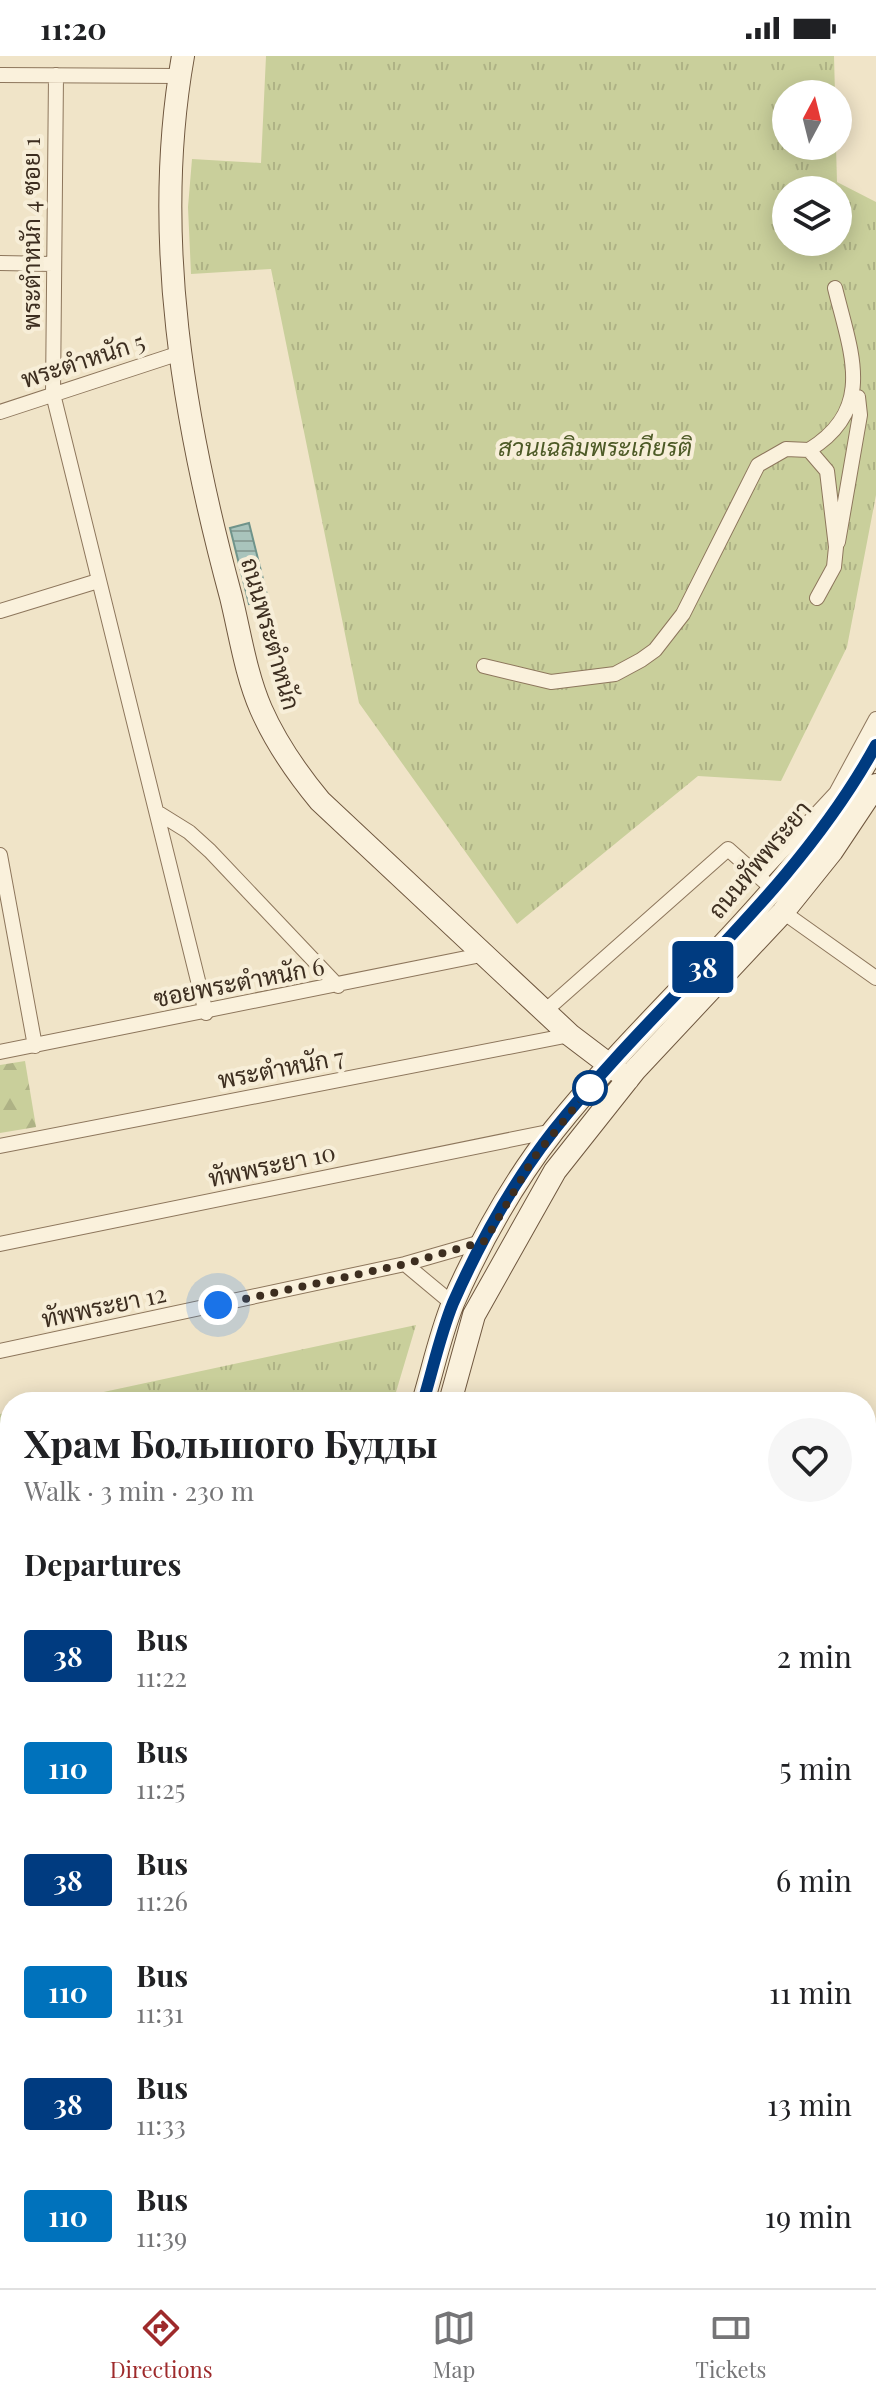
<!DOCTYPE html>
<html lang="en">
<head>
<meta charset="utf-8">
<style>
  body { margin:0; font-family:"Playfair Display",Sarabun,serif; background:#f6f6f6; color:#202124; height:100vh; display:flex; flex-direction:column; font-size:30px; white-space:nowrap }
  * { box-sizing:border-box; margin:0 }
  p { font-size:26px; color:#757577 }
  .icon { flex:none; width:44px; height:44px; fill:none; stroke:currentColor; stroke-width:2; stroke-linecap:round; stroke-linejoin:round }
  .map { position:relative; flex:1; overflow:hidden }
  .panel { position:absolute; left:0px; top:1336px; width:876px; height:896px; display:flex; flex-direction:column; background:#fff; border-radius:32px 32px 0 0; box-shadow:0 4px 20px #0003 }
  .panel>* { flex:none }
  .badge { padding:0 16px; border-radius:6px; font-size:28px; line-height:52px }
  .needle { width:52px; rotate:7deg }
  .fabs { position:absolute; left:772px; top:24px; display:grid; gap:16px }
  .fabs a { display:grid; place-items:center; width:80px; height:80px; border-radius:50%; background:#fff; box-shadow:0 4px 20px #0003; font-size:40px }
  .you { position:absolute; width:40px; height:40px; margin:-20px; border:6px solid #fff; border-radius:50%; background:#1a73e8; box-shadow:0 0 0 12px #1a73e833 }
  .map>.badge { position:absolute; translate:-50% -50%; box-shadow:0 0 0 4px #fff }
  h2 { padding:0 24px; font-size:30px; line-height:72px }
  .round { display:grid; place-items:center; flex:none; width:84px; height:84px; border-radius:42px; background:#f6f6f6 }
  .overview { display:flex; align-items:center; justify-content:space-between; height:136px; padding:0 24px }
  h1 { font-size:38px; font-weight:700; line-height:60px }
  ul { padding:0; list-style:none }
  li { display:flex; align-items:center; gap:24px; height:112px; padding:0 24px }
  li div { flex:1 }
  li b { display:block; font-size:30px }
  li em { font-style:normal }
  li .badge { min-width:88px; font-weight:700; text-align:center }
  .status { display:flex; justify-content:space-between; align-items:center; height:56px; padding:0 40px; background:#fff; direction:ltr }
  .status svg { height:22px; fill:currentColor }
  .menu { display:flex; justify-content:space-around; align-items:center; height:112px; border-top:2px solid #e0e0e0; background:#fff; font-size:22px; color:#757577 }
  .menu a { display:grid; justify-items:center; gap:4px }
  .menu .selected { color:#9e2a2b }
  .map>svg:first-child { display:block }
  .grass { fill:url(#grass-tufts); fill-rule:evenodd }
  .forest { fill:url(#forest-firs) }
  .water { fill:url(#water-rules); stroke:#6f938a; stroke-width:2 }
  .lines { fill:none; stroke-linecap:round; stroke-linejoin:round }
  .street-casing { stroke:#8d765c; stroke-width:16 }
  .secondary-casing { stroke:#6f573f; stroke-width:24 }
  .street { stroke:#faf1dc; stroke-width:14 }
  .secondary { stroke:#faf1dc; stroke-width:22 }
  .line-casing { stroke:#fff; stroke-width:18 }
  .line { stroke:#003b80; stroke-width:12 }
  .walk { stroke:#3d2e20; stroke-width:8; stroke-dasharray:0 14.4 }
  .stop-dot { fill:#fff; stroke:#003b80; stroke-width:4 }
  .labels { text-anchor:middle; stroke-width:8; stroke-linejoin:round; paint-order:stroke }
  .street-label { font-size:24px; fill:#3d2e20; stroke:#f7eed8 }
  .park-label { font-size:24px; font-style:italic; fill:#4d5a26; stroke:#f7eed8 }
</style>
</head>
<body>
<div class="status"><b>11:20</b><svg viewBox="0 0 49 12"><path d="M0 12V9h3v3zM5 12V6h3v6zM10 12V3h3v9zM15 12V0h3v12zM26 1h20v11H26zM47 4h2v5h-2z"/></svg></div>
<div class="map">
<svg width="876" height="2232" viewBox="0 0 876 2232">
  <defs>
    <pattern id="grass-tufts" width="24" height="20" patternUnits="userSpaceOnUse" patternTransform="scale(2)"><rect width="24" height="20" fill="#c9cf9b"/><path d="M3 7l-1-3M5 7V3M7 7l1-3M15 17l-1-3M17 17v-4M19 17l1-3" fill="none" stroke="#aeb285"/></pattern>
    <pattern id="forest-firs" width="22" height="20" patternUnits="userSpaceOnUse" patternTransform="scale(2)"><rect width="22" height="20" fill="#c9cf9b"/><path d="M5 1l3.5 6h-7zM16 11l3.5 6h-7z" fill="#aeb285"/></pattern>
    <pattern id="water-rules" width="6" height="5" patternUnits="userSpaceOnUse" patternTransform="scale(2)"><rect width="6" height="5" fill="#a9c4bc"/><path d="M0 2.5h6" fill="none" stroke="#8ba098"/></pattern>
  </defs>
  <rect width="100%" height="100%" fill="#f0e4c8"/>
  <path class="grass" d="M266,0H834L835,38H786V90H836L837,126L876,146V439L847,591L781,725L698,720L517,868L359,647L271,213L191,218L188,151L192,103L261,107ZM786,134H838V186H786Z
    M416,1269L393,1346H57Z
    M10,1356V1554L0,1556V1358Z
    M10,1589V2222H364V2232H0V1591Z"/>
  <path class="forest" d="M25,1005L36,1071L0,1077V1009Z"/>
  <path class="water" d="M249,467L268,543L249,548L230,472Z"/>
  <g class="lines">
    <g class="street-casing">
      <path id="street" d="M0,19L179,20
        M56,19L53,338L206,957
        M0,207L53,208
        M0,356L180,297
        M809,394C876,353 851,297 835,232
        M838,486L860,359L858,341
        M0,555L98,525
        M484,610L551,626L615,618L641,604L655,594L683,558L758,409L786,393L809,394L827,415L836,491L834,511L817,542
        M160,758L189,776L210,795L338,930
        M0,799L35,990
        M759,820L836,737L876,663
        M783,856L876,922
        M545,955L728,793L774,834
        M0,996L486,898
        M0,1090L570,979
        M0,1188L553,1075
        M405,1208L453,1248
        M0,1295L405,1208L485,1185
        M866,1964L876,1937
        M866,2023L876,2028
        M761,2222L762,2232"/>
    </g>
    <g class="secondary-casing">
      <path id="secondary" d="M183,0C151,180 184,367 231,541C240,578 246,619 261,653C276,687 296,716 320,745L570,979L628,1023
        M423,1346C433,1313 440,1279 453,1247C479,1188 514,1125 554,1074C658,943 795,838 876,689
        M450,1346L474,1259L555,1115L635,1014L783,856L832,795L876,729
        M419,2222L420,2232
        M397,2232L398,2222"/>
    </g>
    <use href="#street" class="street"/>
    <use href="#secondary" class="secondary"/>
  </g>
  <g class="lines">
    <g class="line-casing">
      <path id="line" d="M423,1346C433,1313 440,1279 453,1247C479,1188 514,1125 554,1074C658,943 794,838 876,689"/>
    </g>
    <use href="#line" class="line"/>
    <path class="walk" d="M218,1249L405,1208L485,1185L533,1103L590,1032"/>
  </g>
  <circle class="stop-dot" cx="590" cy="1032" r="16"/>
  <g class="labels">
    <g class="street-label">
      <text transform="translate(32 178) rotate(-90)" y="8">พระตำหนัก 4 ซอย 1</text>
      <text transform="translate(83 305) rotate(-18)" y="8">พระตำหนัก 5</text>
      <text transform="translate(270 578) rotate(74)" y="8">ถนนพระตำหนัก</text>
      <text transform="translate(760 804) rotate(-50)" y="8">ถนนทัพพระยา</text>
      <text transform="translate(239 927) rotate(-11)" y="8">ซอยพระตำหนัก 6</text>
      <text transform="translate(281 1013) rotate(-11)" y="8">พระตำหนัก 7</text>
      <text transform="translate(272 1110) rotate(-12)" y="8">ทัพพระยา 10</text>
      <text transform="translate(104 1251) rotate(-12)" y="8">ทัพพระยา 12</text>
    </g>
    <g class="park-label">
      <text x="595" y="400">สวนเฉลิมพระเกียรติ</text>
    </g>
  </g>
</svg>
<div class="fabs">
<a><svg class="needle" viewBox="-14 -14 28 28"><path d="M0-13l5 13h-10z" fill="#e53935"/><path d="M0 13l5-13h-10z" fill="#757577"/></svg></a>
<a><svg class="icon" aria-label="layers" viewBox="0 0 24 24"><path d="M12 4l9 5-9 5-9-5zM3 14l9 5 9-5"/></svg></a>
</div>
<div class="you" style="left:218px;top:1249px"></div>
<b class="badge" style="left:703px;top:911px;background:#003b80;color:#fff">38</b>
<section class="panel">
<div class="overview"><div><h1>Храм Большого Будды</h1><p>Walk · 3 min · 230 m</p></div><a class="round"><svg class="icon" aria-label="heart" viewBox="0 0 24 24"><path d="M12 20l-8-8c-3-5 5-10 8-4 3-6 11-1 8 4z"/></svg></a></div>
<h2>Departures</h2>
<ul>
<li><span class="badge" style="background:#003b80;color:#fff">38</span><div><b>Bus</b><p>11:22</p></div><em>2 min</em></li>
<li><span class="badge" style="background:#0072bc;color:#fff">110</span><div><b>Bus</b><p>11:25</p></div><em>5 min</em></li>
<li><span class="badge" style="background:#003b80;color:#fff">38</span><div><b>Bus</b><p>11:26</p></div><em>6 min</em></li>
<li><span class="badge" style="background:#0072bc;color:#fff">110</span><div><b>Bus</b><p>11:31</p></div><em>11 min</em></li>
<li><span class="badge" style="background:#003b80;color:#fff">38</span><div><b>Bus</b><p>11:33</p></div><em>13 min</em></li>
<li><span class="badge" style="background:#0072bc;color:#fff">110</span><div><b>Bus</b><p>11:39</p></div><em>19 min</em></li>
</ul>
</section>
</div>
<nav class="menu">
<a class="selected"><svg class="icon" aria-label="directions" viewBox="0 0 24 24"><path d="M12 3l9 9-9 9-9-9zM9 14v-3h6M13 9l2 2-2 2"/></svg>Directions</a>
<a><svg class="icon" aria-label="map" viewBox="0 0 24 24"><path d="M3 6l6-2 6 2 6-2v14l-6 2-6-2-6 2zM9 4v14M15 6v14"/></svg>Map</a>
<a><svg class="icon" aria-label="tickets" viewBox="0 0 24 24"><path d="M3 7h18v10H3zM15 7v10"/></svg>Tickets</a>
</nav>
</body>
</html>
